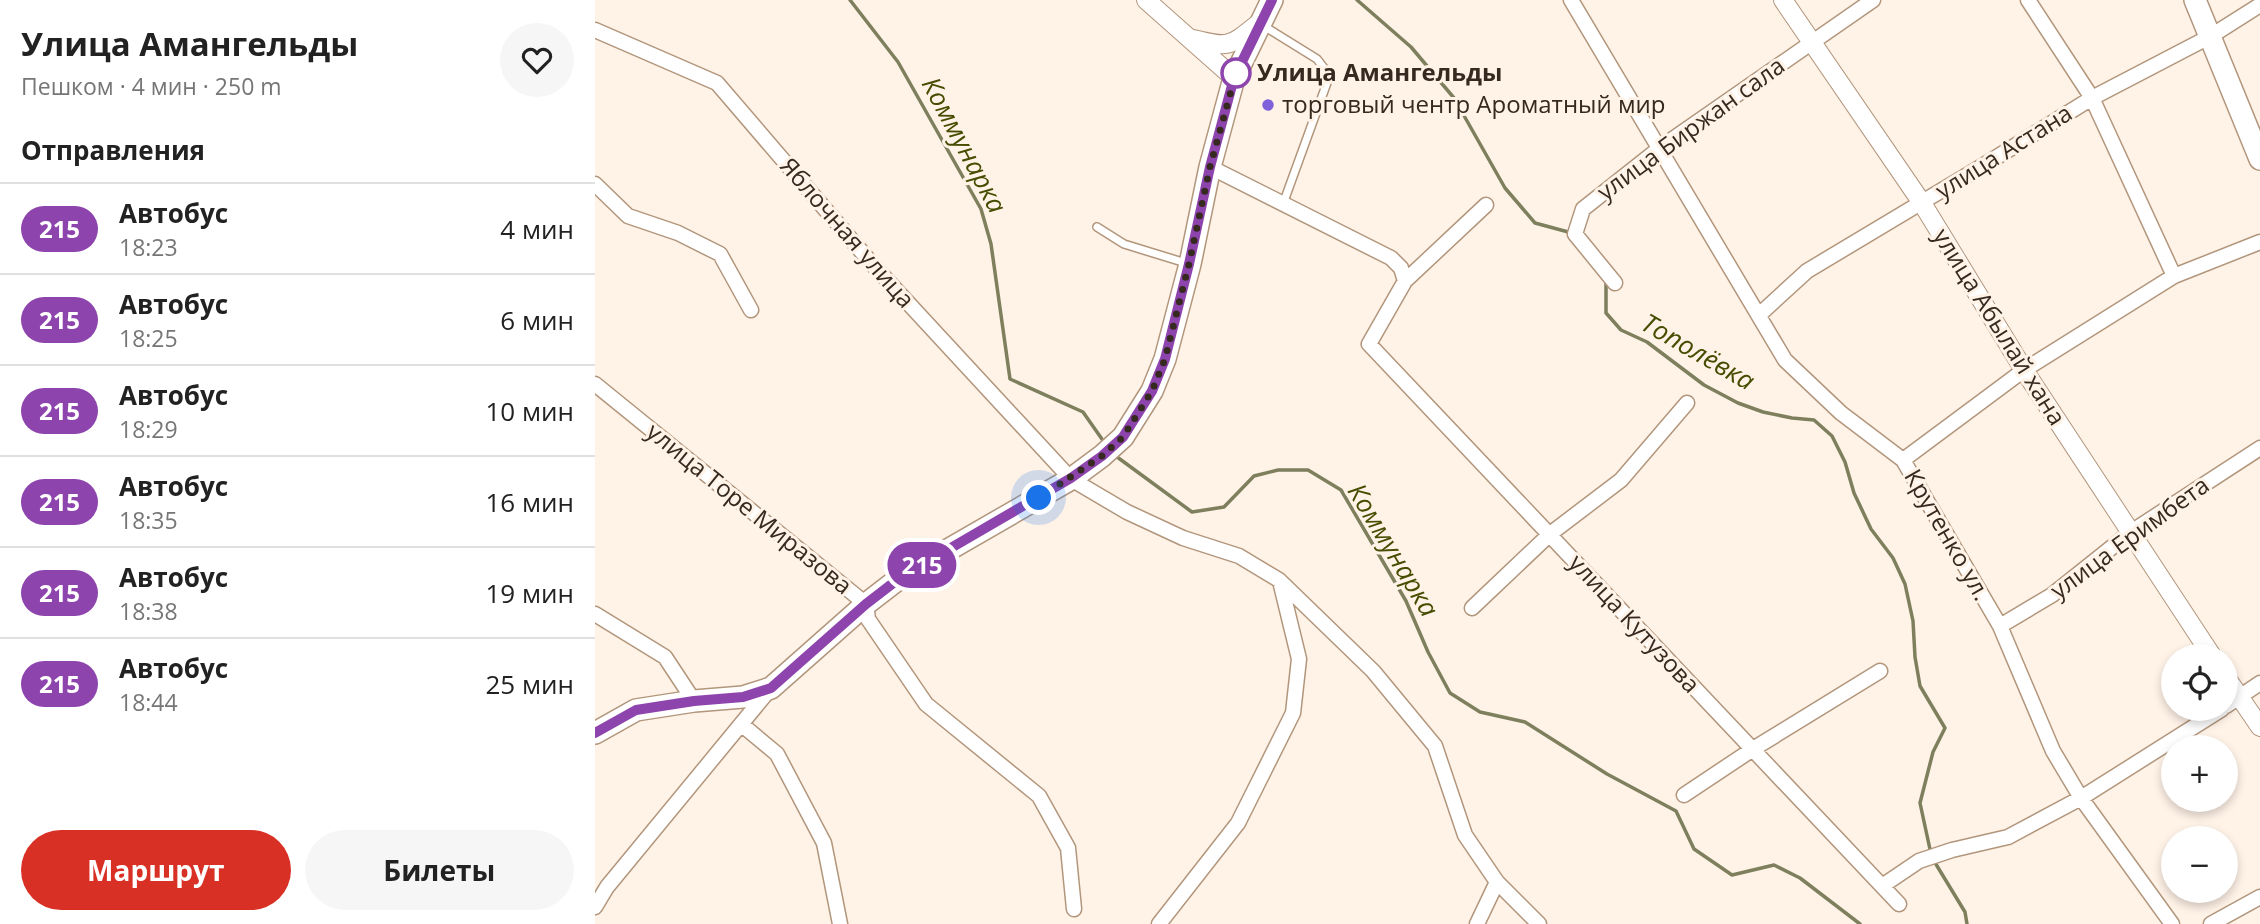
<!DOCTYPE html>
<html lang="ru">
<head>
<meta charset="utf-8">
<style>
  body { margin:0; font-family:"Open Sans",sans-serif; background:#f6f6f6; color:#222; height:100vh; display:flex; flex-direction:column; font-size:26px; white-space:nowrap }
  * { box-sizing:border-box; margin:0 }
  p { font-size:23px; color:#767676 }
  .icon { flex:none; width:38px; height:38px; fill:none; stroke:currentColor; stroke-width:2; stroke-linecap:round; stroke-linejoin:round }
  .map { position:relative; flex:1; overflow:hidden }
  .sheet { display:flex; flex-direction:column; background:#fff; width:595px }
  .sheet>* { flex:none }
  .badge { padding:0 14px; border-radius:23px; font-size:24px; line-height:46px }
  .fabs { position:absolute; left:1566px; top:644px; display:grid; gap:14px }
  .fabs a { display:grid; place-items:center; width:77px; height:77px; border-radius:50%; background:#fff; box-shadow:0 4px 10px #0003; font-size:35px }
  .you { position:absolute; width:35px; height:35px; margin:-18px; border:5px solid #fff; border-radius:50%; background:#1a73e8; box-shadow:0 0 0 10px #1a73e833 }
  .map>.badge { position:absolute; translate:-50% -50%; box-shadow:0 0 0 4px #fff }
  h2 { padding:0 21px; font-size:26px; line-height:63px }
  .round { display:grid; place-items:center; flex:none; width:74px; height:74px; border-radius:37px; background:#f6f6f6 }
  .summary { display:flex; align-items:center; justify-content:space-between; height:119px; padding:0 21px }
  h1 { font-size:33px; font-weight:700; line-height:52px }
  .action { display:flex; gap:14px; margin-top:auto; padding:14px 21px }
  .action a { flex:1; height:80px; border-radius:42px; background:#d93025; color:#fff; font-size:28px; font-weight:700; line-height:80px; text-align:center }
  .action a+a { background:#f6f6f6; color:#222 }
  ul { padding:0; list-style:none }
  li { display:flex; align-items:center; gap:21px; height:91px; padding:0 21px; border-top:2px solid #e0e0e0 }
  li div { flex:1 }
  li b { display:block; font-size:26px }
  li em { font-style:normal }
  li .badge { min-width:77px; font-weight:700; text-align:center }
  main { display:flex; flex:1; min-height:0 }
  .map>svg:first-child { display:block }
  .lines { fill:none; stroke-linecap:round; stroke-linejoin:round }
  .stream { stroke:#7e7f5d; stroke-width:3.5 }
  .service-casing { stroke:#b2967c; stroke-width:10 }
  .minor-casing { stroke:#b2967c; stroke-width:17 }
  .tertiary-casing { stroke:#b2967c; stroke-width:20 }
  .primary-casing { stroke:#b2967c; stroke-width:24 }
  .service { stroke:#fff; stroke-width:7 }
  .minor { stroke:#fff; stroke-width:14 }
  .tertiary { stroke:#fff; stroke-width:18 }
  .primary { stroke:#fff; stroke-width:21 }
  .line-casing { stroke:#fff; stroke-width:16 }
  .line { stroke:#8e44ad; stroke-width:10 }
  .walk { stroke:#362a20; stroke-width:7; stroke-dasharray:0 12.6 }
  .stop-dot { fill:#fff; stroke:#8e44ad; stroke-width:3.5 }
  .poi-dot { fill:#7e61db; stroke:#fff2e7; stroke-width:2.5 }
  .labels { text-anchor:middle; stroke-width:6; stroke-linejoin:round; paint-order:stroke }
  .stop-label { font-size:24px; font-weight:bold; fill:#362a20; stroke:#fff2e7; text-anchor:start }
  .poi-label { font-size:24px; fill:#362a20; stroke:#fff2e7; text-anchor:start }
  .street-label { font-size:24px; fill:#362a20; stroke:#fff2e7 }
  .water-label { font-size:26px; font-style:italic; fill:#464d00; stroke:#fff2e7 }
</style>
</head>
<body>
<main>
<section class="sheet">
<div class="summary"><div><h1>Улица Амангельды</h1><p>Пешком · 4 мин · 250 m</p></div><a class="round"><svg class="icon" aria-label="heart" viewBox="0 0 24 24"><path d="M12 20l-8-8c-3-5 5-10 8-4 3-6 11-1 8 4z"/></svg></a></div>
<h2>Отправления</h2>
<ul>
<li><span class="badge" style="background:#8e44ad;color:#fff">215</span><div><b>Автобус</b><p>18:23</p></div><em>4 мин</em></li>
<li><span class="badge" style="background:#8e44ad;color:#fff">215</span><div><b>Автобус</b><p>18:25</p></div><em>6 мин</em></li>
<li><span class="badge" style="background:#8e44ad;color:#fff">215</span><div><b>Автобус</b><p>18:29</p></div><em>10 мин</em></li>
<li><span class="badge" style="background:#8e44ad;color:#fff">215</span><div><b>Автобус</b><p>18:35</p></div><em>16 мин</em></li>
<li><span class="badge" style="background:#8e44ad;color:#fff">215</span><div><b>Автобус</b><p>18:38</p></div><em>19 мин</em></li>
<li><span class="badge" style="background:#8e44ad;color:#fff">215</span><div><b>Автобус</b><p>18:44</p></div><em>25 мин</em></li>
</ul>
<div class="action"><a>Маршрут</a><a>Билеты</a></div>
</section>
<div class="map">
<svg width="1665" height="924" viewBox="0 0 1665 924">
  <rect width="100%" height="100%" fill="#fff2e7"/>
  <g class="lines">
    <path class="stream" d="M255,0L303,62L386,209L396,244L415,379L488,412L509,442
      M762,0L816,47L859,98L910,188L940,223L977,233
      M1011,282V313L1026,330L1052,342L1109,385L1143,403L1168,412L1197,418L1219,420L1237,436L1250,462L1259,493L1276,529L1298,558L1310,584L1318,621L1320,657L1325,686L1350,728L1338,752L1325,803L1336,854
      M518,454L597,512L629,507L659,476L683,470H713L746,490L811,601L833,652L855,693L885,712L930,722L1012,774L1081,811L1099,849L1137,875L1179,865L1205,878L1265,924
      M1339,861L1370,912L1372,924"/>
    <g class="service-casing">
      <path id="service" d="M667,25L722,59L732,72L733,80L688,204
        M502,227L529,244L594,264"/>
    </g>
    <g class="minor-casing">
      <path id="minor" d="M976,0L1190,360L1246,413L1308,460L1405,626L1458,751L1486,798L1577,924
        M1433,0L1497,98L1579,276
        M0,30L122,83L278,265L476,479L532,512L588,538L644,556L684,580L778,671L840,746L870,835L902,882L944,924
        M615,167L796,258L806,268L810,281
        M0,184L33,216L83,233L125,254L156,310
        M891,205L810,281L774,344L1304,904
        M1020,283L980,234L988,209L1065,148L1278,0
        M1164,315L1212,271L1389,165L1497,98L1616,36L1665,5
        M0,384L271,604L273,619L331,704L444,796L473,848L479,909
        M1308,460L1429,370L1579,276L1665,242
        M877,608L955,534L1026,480L1092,403
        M0,614L70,657L99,701
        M1405,626L1457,595L1536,532L1665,448
        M1631,706L1665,683
        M146,724L182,754L229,843L245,924
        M1089,795L1158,749L1285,671
        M1287,886L1324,861L1357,850L1413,837L1486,798L1627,709
        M0,907L12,887L175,689
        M564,924L643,823L698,713L704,659L685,581
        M882,924L902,882
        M1616,924L1665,897"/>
    </g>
    <g class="tertiary-casing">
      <path id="tertiary" d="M551,0L639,78
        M1188,0L1327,203L1429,370L1617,656
        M598,39C635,48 634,47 664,23
        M1631,677L1665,727"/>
    </g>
    <g class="primary-casing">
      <path id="primary" d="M1600,0L1665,159
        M0,733L41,710L99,701L148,697L176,688L271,604L306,577L476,479L507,456L528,437L557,391L570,359L595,264L615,167L639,78L677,0"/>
    </g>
    <use href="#service" class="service"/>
    <use href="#minor" class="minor"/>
    <use href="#tertiary" class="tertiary"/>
    <use href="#primary" class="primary"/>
  </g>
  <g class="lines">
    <g class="line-casing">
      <path id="line" d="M0,733L41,710L99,701L148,697L176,688L271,604L306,577L476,478L507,456L528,437L557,391L570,359L594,264L615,167L639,78L677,0"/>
    </g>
    <use href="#line" class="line"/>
    <path class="walk" d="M444,498L507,456L528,437L557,391L570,359L594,264L615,167L641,73"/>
  </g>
  <circle class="stop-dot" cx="641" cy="73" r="14"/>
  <circle class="poi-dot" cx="673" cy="105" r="7"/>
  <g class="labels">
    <g class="stop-label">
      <text x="662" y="81">Улица Амангельды</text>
    </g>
    <g class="poi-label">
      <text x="687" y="113">торговый чентр Ароматный мир</text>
    </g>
    <g class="street-label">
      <text transform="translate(1096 129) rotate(-36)" y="8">улица Биржан сала</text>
      <text transform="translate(1409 152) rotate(-32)" y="8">улица Астана</text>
      <text transform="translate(252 233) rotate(49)" y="8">Яблочная улица</text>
      <text transform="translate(1404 327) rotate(58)" y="8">улица Абылай хана</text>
      <text transform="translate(154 509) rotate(39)" y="8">улица Торе Миразова</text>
      <text transform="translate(1352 535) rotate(60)" y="8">Крутенко ул.</text>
      <text transform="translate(1535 538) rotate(-36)" y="8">улица Еримбета</text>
      <text transform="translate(1039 624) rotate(47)" y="8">улица Кутузова</text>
    </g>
    <g class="water-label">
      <text transform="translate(369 145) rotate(62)" y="9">Коммунарка</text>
      <text transform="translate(1103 352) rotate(30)" y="9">Тополёвка</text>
      <text transform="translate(798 550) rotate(59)" y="9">Коммунарка</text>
    </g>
  </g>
</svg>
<div class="fabs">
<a><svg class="icon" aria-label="locate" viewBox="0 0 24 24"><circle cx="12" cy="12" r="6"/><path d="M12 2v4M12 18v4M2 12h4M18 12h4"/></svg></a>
<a>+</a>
<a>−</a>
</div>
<div class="you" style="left:444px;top:498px"></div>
<b class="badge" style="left:327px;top:565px;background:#8e44ad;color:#fff">215</b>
</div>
</main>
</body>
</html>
